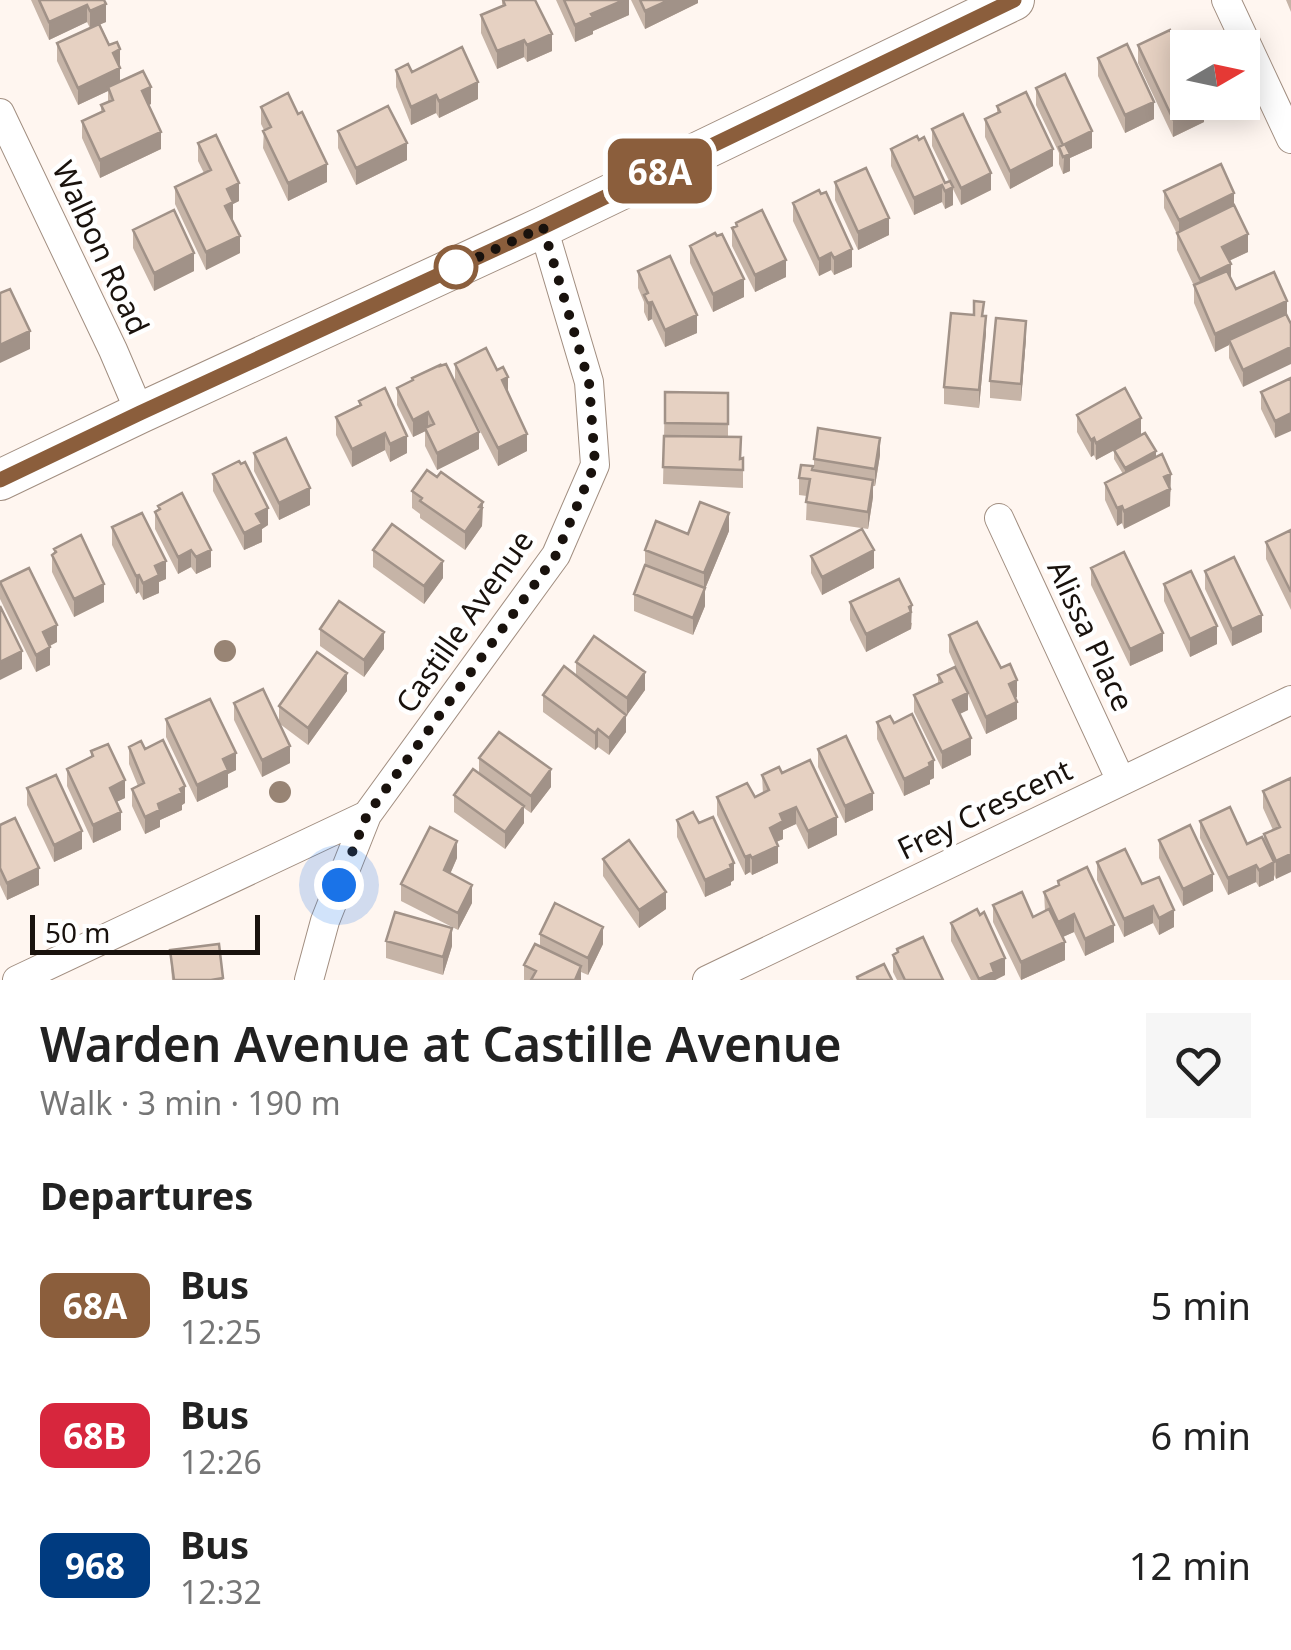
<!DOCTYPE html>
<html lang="en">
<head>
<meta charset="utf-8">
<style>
  body { margin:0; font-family:"Noto Sans",sans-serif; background:#f6f6f6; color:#222; height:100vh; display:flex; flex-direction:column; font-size:38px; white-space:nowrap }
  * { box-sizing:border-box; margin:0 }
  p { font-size:32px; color:#767676 }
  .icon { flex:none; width:55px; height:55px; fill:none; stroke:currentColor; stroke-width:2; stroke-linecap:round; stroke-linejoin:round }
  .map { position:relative; height:980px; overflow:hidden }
  .drawer { display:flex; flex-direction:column; background:#fff; flex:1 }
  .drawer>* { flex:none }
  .badge { padding:0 20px; border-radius:15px; font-size:35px; line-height:65px }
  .needle { width:65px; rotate:81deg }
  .controls { position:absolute; left:1170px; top:30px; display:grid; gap:20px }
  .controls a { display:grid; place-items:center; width:90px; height:90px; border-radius:0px; background:#fff; box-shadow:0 5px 25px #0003; font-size:50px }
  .scale { position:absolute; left:30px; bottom:25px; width:230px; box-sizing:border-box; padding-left:10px; border:5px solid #19120d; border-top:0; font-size:28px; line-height:35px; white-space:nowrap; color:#19120d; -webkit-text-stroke:8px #fff; paint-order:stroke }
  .you { position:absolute; width:50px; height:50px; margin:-25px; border:8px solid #fff; border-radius:50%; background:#1a73e8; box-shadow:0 0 0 15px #1a73e833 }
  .map>.badge { position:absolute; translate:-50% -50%; box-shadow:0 0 0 5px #fff }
  h2 { padding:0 40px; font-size:38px; line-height:90px }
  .round { display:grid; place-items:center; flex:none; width:105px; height:105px; border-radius:0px; background:#f6f6f6 }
  .summary { display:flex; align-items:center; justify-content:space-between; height:170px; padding:0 40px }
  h1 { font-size:48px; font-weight:600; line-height:75px }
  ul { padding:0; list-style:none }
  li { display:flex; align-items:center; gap:30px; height:130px; padding:0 40px }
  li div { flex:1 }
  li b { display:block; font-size:38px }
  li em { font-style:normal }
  li .badge { min-width:110px; font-weight:700; text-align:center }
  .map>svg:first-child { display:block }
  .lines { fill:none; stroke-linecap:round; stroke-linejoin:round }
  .minor-casing { stroke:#a18e80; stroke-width:30 }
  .secondary-casing { stroke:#a18e80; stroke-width:42 }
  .minor { stroke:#fff; stroke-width:28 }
  .secondary { stroke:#fff; stroke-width:40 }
  .tree { fill:#988474 }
  .wall { fill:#c6b4a7 }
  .shaded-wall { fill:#a19288 }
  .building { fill:#e6d1c2; stroke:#a19288; stroke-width:2.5 }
  .line-casing { stroke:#fff; stroke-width:22 }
  .line { stroke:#8b5e3c; stroke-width:15 }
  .walk { stroke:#19120d; stroke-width:10; stroke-dasharray:0 18 }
  .stop-dot { fill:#fff; stroke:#8b5e3c; stroke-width:5 }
  .labels { text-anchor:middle; stroke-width:9; stroke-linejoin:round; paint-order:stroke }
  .street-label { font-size:30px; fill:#19120d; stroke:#fff }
</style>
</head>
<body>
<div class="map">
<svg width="1291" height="980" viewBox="0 0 1291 980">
  <rect width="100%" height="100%" fill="#fff6f0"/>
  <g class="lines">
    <g class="minor-casing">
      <path id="minor" d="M1226,0L1291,139
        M0,113L113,350L140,413
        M999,518L1121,781
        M17,980L367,815
        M309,980L325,921L367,815L556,555L595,465L589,382L543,227
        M707,980L1291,700"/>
    </g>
    <g class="secondary-casing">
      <path id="secondary" d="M0,480L140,413L543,227L1014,0"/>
    </g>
    <use href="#minor" class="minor"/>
    <use href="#secondary" class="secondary"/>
  </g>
  <g class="tree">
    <circle cx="225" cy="651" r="11"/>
    <circle cx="280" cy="792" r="11"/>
  </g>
  <path class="wall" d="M31,0H104L106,22L100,24L120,67V81L151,104L149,105L161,149L100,178L82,138V121L101,112V105L108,102V91L78,105L57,61V43L90,28L87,22L49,40Z
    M502,0H535L552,51L527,62L524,57L497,69L481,33V15L502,6Z
    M556,0H629V15L593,31V34L575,42Z
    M631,0H698V3L645,29Z
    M1286,0H1291V12Z
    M1138,45L1204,122L1173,137L1138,63Z
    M1098,58L1154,119L1125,133L1098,76Z
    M396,70L412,72L478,99L439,118L436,113L411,125L396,87Z
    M1036,88L1092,148L1070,158V171L1063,174L1059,164V153L1036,105Z
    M997,106L1053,166L1010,189L985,137V119L997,113Z
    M261,107L298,114L327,182L288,201L263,148L264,130L261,124Z
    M932,129L991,190L961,205L953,189V205L945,209L942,202L914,215L891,166V149L945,183L949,181L932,146Z
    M338,131L407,160L356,185L338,148Z
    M198,143L239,201L233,204L232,220L240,253L206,270L175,204V187L204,173L198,161Z
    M835,182L889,235L858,250L835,200Z
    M1164,191L1234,206L1248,252L1229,261L1231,278L1236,289L1274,272L1243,387L1229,358V345L1215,352L1194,303V286L1177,250V234L1164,208Z
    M793,203L852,267L834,275L831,270L819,276L793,221Z
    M736,223L786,277L755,292L732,246V228L736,227Z
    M133,230L194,271L154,291L133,248Z
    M690,246L744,297L713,312L690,263Z
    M638,271L697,333L665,347L652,319L648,321L644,312V302L638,288Z
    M984,316L986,333L979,408L944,404V387Z
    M1026,338L1021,401L990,398V381Z
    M455,364L508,393L527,451L498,466L455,382Z
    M1291,378L1275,438L1261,409V392Z
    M397,388L479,449L437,470L425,446V431L413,437L397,405Z
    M665,392L728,393V437L741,459L743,458V488L663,484Z
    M359,401L407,453L390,462L385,450L352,467L336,435V417L359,406Z
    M1077,415L1141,435L1156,457L1171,491L1170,492V506L1124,529L1122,523L1117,526L1105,500V483L1123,474L1114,459V450L1096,460L1094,455L1091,457L1077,432Z
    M254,453L310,505L279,520L254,471Z
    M880,455L875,486H873V497L868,529L806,520L807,496L799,495V478L814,471V459Z
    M213,474L268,525L262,529V542L244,550L213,491Z
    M437,477L483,502L482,526L465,550L420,518V514L412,508V491Z
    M158,506L211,567L196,574L191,567L178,574L155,529V512L158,511Z
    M112,527L166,579L159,582V593L143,600L139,592L136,594L112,545Z
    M1291,530V610L1266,559V542Z
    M729,531L705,589V606L693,635L634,611V594L645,567V550L688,534Z
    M54,549L104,602L74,617L52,572V555L54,553Z
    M373,550L443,578L424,604L373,567Z
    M811,556L874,568L822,595L811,573Z
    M1091,568L1163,651L1130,666L1091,585Z
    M1205,571L1262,632L1232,646L1205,589Z
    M0,582L57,642L50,646V665L36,672L0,599Z
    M1164,584L1217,644L1190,657L1164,601Z
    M850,602L912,623L911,629L866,652L850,620Z
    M320,629L384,649L364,677L320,646Z
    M949,635L1017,697L1015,698L1017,719L986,734L968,694V710L960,714L971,755L942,769L914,712V695L938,683V675L956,668L949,652Z
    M576,662L645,690L627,715L623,712L626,732L609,755L598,747L595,750L543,712V695L576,676Z
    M347,691L308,745L280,724L290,763L262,777L234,720V703L279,723V706Z
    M166,719L236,770L228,774V787L197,802L166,737Z
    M877,722L894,723L934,778L930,780V784L904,796L877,739Z
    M129,747L145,749L185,803L182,805V810L160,820V827L145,834L132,806V789L138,786L129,764Z
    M818,749L873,810L845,823L818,767Z
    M91,751L125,798L116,802L121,830L93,843L67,786V769L91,757Z
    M479,758L551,787L531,813L524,808V823L505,849L454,812V795L479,774Z
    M782,773L837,835L808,849L796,824L783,830V839L776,842L778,863L752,875L750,872L745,875L717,815V797H755L763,794L762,775Z
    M1291,778L1276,879L1274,875V880L1259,887L1256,882L1228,895L1200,838V821L1247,844L1264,840V834L1273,830L1263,808V791Z
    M27,788L82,849L54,862L27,805Z
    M677,820L699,823L734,880L731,882V885L705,897L677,837Z
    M0,825L39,885L7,900L0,885Z
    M1159,840L1213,891L1183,906L1159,858Z
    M457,858L450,874L472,903L458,930L401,901V884Z
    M603,859L666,909L639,928L603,876Z
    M1097,862L1142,884L1174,927L1159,935L1153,923L1124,937L1097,880Z
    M1058,881L1114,942L1085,956L1074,932L1063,937L1065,960L1021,980L993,922V905L1033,917L1045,911L1044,892L1058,886Z
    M951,923L1005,975L995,980H971L951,941Z
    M540,934L603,944L588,975L581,972V980H524V965L540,946Z
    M386,941L452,946L443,975L386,958Z
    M219,944L223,980H172L170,950Z
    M897,949L943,980H897L893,972V955L897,953Z"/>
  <path class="shaded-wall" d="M624,0H629V15L593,31V34L575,42V25L591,14Z
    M669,0H698V3L645,29V11Z
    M106,4V22L90,29V11Z
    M87,5V22L49,40V22Z
    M552,34V51L527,62V45Z
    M524,40V57L497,69V51Z
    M120,49V67L113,53Z
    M120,68V85L108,87V91L78,105V88Z
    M478,82V99L439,118V101Z
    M151,87V104L142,108V91Z
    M436,95V113L411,125V107Z
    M1154,102V119L1125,133V115Z
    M1204,105V122L1173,137V119Z
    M1092,131V148L1070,158V171L1063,174L1065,144Z
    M161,132V149L100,178V160Z
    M407,143V160L356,185V168Z
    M1053,149V166L1010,189V171Z
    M327,164V182L288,201V183Z
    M991,173V190L961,205V188Z
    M239,183V201L233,204V219L225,223L227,189Z
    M942,185V202L914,215V198Z
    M953,187V205L945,209V191Z
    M1234,193V211L1179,237V220Z
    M889,218V235L858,250V232Z
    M1248,234V252L1222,264V247Z
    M240,236V253L206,270V252Z
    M852,249V267L834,275V258Z
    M194,253V271L154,291V273Z
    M831,253V270L819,276V259Z
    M786,260V277L755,292V275Z
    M1231,264V281L1200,296V279Z
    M744,279V297L713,312V294Z
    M1287,301V318L1229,340V345L1215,352V334Z
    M652,302V319L648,321V303Z
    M697,315V333L665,347V330Z
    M986,316V333L979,408V390Z
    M1026,321V338L1021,401V384Z
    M30,331V349L0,363V345Z
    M1291,347V364L1243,387V370Z
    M508,377V394L502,380Z
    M428,412V430L413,437V420Z
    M1291,413V431L1275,438V421Z
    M1141,418V436L1096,460V443Z
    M479,432V449L437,470V453Z
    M385,433V450L352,467V449Z
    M527,434V451L498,466V448Z
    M407,436V453L390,462V444Z
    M880,438V455L875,486V469Z
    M1094,438V455L1091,457V440Z
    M1156,451V460L1125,477V468Z
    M1171,474L1170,506L1124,529V511L1164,477Z
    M873,480V497L868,529V512Z
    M310,488V505L279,520V503Z
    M483,502L482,526L465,550V532Z
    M1122,506V523L1117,526V508Z
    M268,508V525L262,529V542L244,550V533L256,514Z
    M729,513V531L705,589V606L693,635V618L704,590V573Z
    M191,550V567L178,574V557Z
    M211,550V567L196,574V557Z
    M874,550V568L822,595V577Z
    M166,561V579L159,582V593L143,600V583L155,566Z
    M443,561V578L424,604V586Z
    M139,575V592L136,594V576Z
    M104,584V602L74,617V599Z
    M912,605L911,629L866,652V634Z
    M1262,615V632L1232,646V629Z
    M57,625V642L43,649V632Z
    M1217,626V644L1190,657V639Z
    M384,632V649L364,677V660Z
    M1163,633V651L1130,666V649Z
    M50,647V665L36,672V655Z
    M22,651V669L0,680V662Z
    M645,672V690L627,715V698Z
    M347,673V691L308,745V728Z
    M1017,680V697L1009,701V684Z
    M968,693V710L953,717V700Z
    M1017,702V719L986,734V717Z
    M626,715V732L609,755V738Z
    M598,729V747L595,750V733Z
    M971,738V755L942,769V752Z
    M290,746V763L262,777V760Z
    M236,753V770L228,774V787L197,802V785L223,759Z
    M934,760V778L930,780V784L904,796V779Z
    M551,769V787L531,813V796Z
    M125,780V798L110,805V788Z
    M185,786V803L182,805V810L160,820V827L145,834V817L158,804Z
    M873,793V810L845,823V806Z
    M524,806V823L505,849V832Z
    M796,807V824L783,830V839L770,845V828L780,814Z
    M121,812V830L93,843V825Z
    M837,817V835L808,849V831Z
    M82,831V849L54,862V845Z
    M457,841V858L444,888V870Z
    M778,846V863L752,875V858Z
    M1291,847V872L1276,879V861Z
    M750,855V872L745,875V857Z
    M1274,862V880L1259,887V870Z
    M734,863V880L731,882V885L705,897V880Z
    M1256,865V882L1228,895V878Z
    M39,868V885L7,900V883Z
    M1213,874V891L1183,906V889Z
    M472,885V903L458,930V913Z
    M666,892V909L639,928V910Z
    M1153,906V923L1124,937V919Z
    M1174,910V927L1159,935V918Z
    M1074,914V932L1058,939V922Z
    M1114,925V942L1085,956V939Z
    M603,927V944L588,975V958Z
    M452,928V946L443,975V957Z
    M1065,942V960L1021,980V962Z
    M1005,958V975L995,980H979L991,964Z
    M581,966V980H575Z"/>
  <path class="building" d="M39,0H104L106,4L90,11L87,5L49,22Z
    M503,0H535L552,34L527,45L524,40L497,51L481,15L505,5Z
    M564,0H624L591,14L593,17L575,25Z
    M640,0H669L645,11Z
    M99,24L109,45L117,42L120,49L113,53L120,68L78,88L57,43Z
    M1170,30L1188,68V102H1203L1204,105L1173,119L1138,45Z
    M1127,44L1154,102L1125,115L1098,58Z
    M462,47L478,82L439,101L436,95L411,107L396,70L408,64L412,72Z
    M143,71L151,87L142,91L161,132L100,160L82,121L104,111L101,105L113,100L108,87Z
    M1065,74L1092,131L1065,144L1070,154L1063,157L1059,147L1063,145L1036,88Z
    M1026,92L1053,149L1010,171L985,119L1000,112L997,106Z
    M288,93L298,114L302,112L327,164L288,183L263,131L271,127L261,107Z
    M388,106L407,143L356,168L338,131Z
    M963,114L991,173L961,188L932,129Z
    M216,135L239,183L227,189L233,202L225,206L240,236L206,252L175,187L211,170L198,143Z
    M917,136L919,140L924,137L945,183L950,181L953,187L945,191L942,185L914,198L891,149Z
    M1221,164L1234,193L1179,220L1164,191Z
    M866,168L889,218L858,232L835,182Z
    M819,190L821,194L826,192L852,249L834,258L831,253L819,259L793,203Z
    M1234,205L1248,234L1222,247L1231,264L1200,279L1177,233Z
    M174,210L194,253L154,273L133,230Z
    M762,210L786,260L755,275L732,228L737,226L736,223Z
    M715,233L717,236L722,234L744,279L713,294L690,246Z
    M670,256L697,315L665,330L652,302L648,303L644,295L648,293L638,271Z
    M1227,271L1236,289L1274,272L1287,301L1215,334L1194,285Z
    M10,289L30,331L0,345V293Z
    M974,301L984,302L982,316H986L979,390L944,387L951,313L974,315Z
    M1286,314L1291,324V347L1243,370L1229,340Z
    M996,318L1026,321L1021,384L990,381Z
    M486,348L497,370L503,367L508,377L502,380L527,434L498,448L455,364Z
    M446,364L479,432L437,453L425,428L434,424L428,412L413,420L397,388L413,380L412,378L440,365V366Z
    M1291,378V413L1275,421L1261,392Z
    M385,388L407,436L390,444L385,433L352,449L336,417L361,405L359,401Z
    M1125,388L1141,418L1096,443L1094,438L1091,440L1077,415Z
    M665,392L728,393V424L665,423Z
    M818,428L880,438L875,469L814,459Z
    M1145,433L1156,451L1125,468L1114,450Z
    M664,436L741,437L740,459L743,458V470L663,467Z
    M286,438L310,488L279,503L254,453Z
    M1162,454L1171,474L1164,477L1170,489L1124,511L1122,506L1117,508L1105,483Z
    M239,461L241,464L245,462L268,508L256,514L262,524L244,533L213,474Z
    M801,465L813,466L812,470L873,480L868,512L806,502L810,479L799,478Z
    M427,470L437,477L441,472L483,502L479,507L482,508L465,532L420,501L422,498L412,491Z
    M182,493L211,550L196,557L191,550L178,557L155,512L160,509L158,506Z
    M700,502L729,513L704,573L645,550L656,521L688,534Z
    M142,513L166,561L155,566L159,575L143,583L139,575L136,576L112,527Z
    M392,524L443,561L424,586L373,550Z
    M862,529L874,550L822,577L811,556Z
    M1291,530V592L1266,542Z
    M81,535L104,584L74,599L52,555L56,552L54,549Z
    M1124,552L1163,633L1130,649L1091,568Z
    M1234,557L1262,615L1232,629L1205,571Z
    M645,565L705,588L693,618L634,594Z
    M29,568L57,625L43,632L50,647L36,655L0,582Z
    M1191,571L1217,626L1190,639L1164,584Z
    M899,579L912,605L909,607L911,612L866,634L850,602Z
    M339,601L384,632L364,660L320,629Z
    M0,606L22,651L0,662Z
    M977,622L1001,668L1010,664L1017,680L1009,684L1017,702L986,717L949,635Z
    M594,636L645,672L627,698L576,662Z
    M317,652L347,673L308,728L279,706Z
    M564,666L626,715L609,738L598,729L595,733L543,695Z
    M955,667L968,693L953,700L971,738L942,752L914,695L942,682L938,675Z
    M263,689L290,746L262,760L234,703Z
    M210,699L236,753L223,759L228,770L197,785L166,719Z
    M912,714L934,760L929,763L930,766L904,779L877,722L890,716L894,723Z
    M499,732L551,769L531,796L479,758Z
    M846,736L873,793L845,806L818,749Z
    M163,740L185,786L180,789L182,793L158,804L160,810L145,817L132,789L144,783L129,747L141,741L145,749Z
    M108,744L125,780L110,788L121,812L93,825L67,769L93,756L91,751Z
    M810,760L837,817L808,831L796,807L780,814L783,821L770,828L778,846L752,858L750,855L745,857L717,797L747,783L755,797L769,790L762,775L779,767L782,773Z
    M473,769L524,806L505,832L454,795Z
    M56,775L82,831L54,845L27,788Z
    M1291,778V854L1276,861L1264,834L1280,827L1263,791Z
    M1230,807L1247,844L1262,837L1274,862L1259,870L1256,865L1228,878L1200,821Z
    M693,812L699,823L713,817L734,863L730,865L731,868L705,880L677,820Z
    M15,818L39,868L7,883L0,868V825Z
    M1190,825L1213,874L1183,889L1159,840Z
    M430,827L457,841L444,870L472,885L458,913L401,884Z
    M629,840L666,892L639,910L603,859Z
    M1125,849L1142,884L1159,877L1174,910L1159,918L1153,906L1124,919L1097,862Z
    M1087,867L1114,925L1085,939L1074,914L1058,922L1044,892L1059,885L1058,881Z
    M1022,892L1033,917L1049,909L1065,942L1021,962L993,905Z
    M555,903L603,927L588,958L540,934Z
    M977,909L980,915L984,912L1005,958L991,964L994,972L979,979L951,923Z
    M395,912L452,928L443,957L386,941Z
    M923,937L943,980H905L893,955L898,952L897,949Z
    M219,944L223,978L211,980H174L170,950Z
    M535,944L581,966L575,980H531L536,971L524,965Z
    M884,964L892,980H858L857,977Z"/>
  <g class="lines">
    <g class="line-casing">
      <path id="line" d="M0,480L140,413L543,227L1014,0"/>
    </g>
    <use href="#line" class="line"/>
    <path class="walk" d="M339,885L367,815L556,555L595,464L589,382L543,227L442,274L456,267"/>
  </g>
  <circle class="stop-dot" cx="456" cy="267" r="20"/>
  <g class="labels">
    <g class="street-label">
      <text transform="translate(100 248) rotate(65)" y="10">Walbon Road</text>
      <text transform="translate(465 622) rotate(-55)" y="10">Castille Avenue</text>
      <text transform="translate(1090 636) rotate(65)" y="10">Alissa Place</text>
      <text transform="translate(985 810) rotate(-26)" y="10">Frey Crescent</text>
    </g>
  </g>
</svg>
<div class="controls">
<a><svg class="needle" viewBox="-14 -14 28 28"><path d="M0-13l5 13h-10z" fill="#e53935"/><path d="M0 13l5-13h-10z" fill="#767676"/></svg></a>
</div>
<div class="scale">50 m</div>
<div class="you" style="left:339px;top:885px"></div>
<b class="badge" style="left:660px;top:171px;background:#8b5e3c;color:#fff">68A</b>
</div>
<section class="drawer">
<div class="summary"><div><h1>Warden Avenue at Castille Avenue</h1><p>Walk · 3 min · 190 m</p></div><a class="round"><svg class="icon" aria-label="heart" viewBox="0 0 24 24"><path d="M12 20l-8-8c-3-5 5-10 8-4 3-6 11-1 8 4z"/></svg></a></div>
<h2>Departures</h2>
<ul>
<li><span class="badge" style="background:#8b5e3c;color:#fff">68A</span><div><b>Bus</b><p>12:25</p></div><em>5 min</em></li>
<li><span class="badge" style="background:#d7263d;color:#fff">68B</span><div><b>Bus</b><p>12:26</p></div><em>6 min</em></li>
<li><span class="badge" style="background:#003b80;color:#fff">968</span><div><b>Bus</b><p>12:32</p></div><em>12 min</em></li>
</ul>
</section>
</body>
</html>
